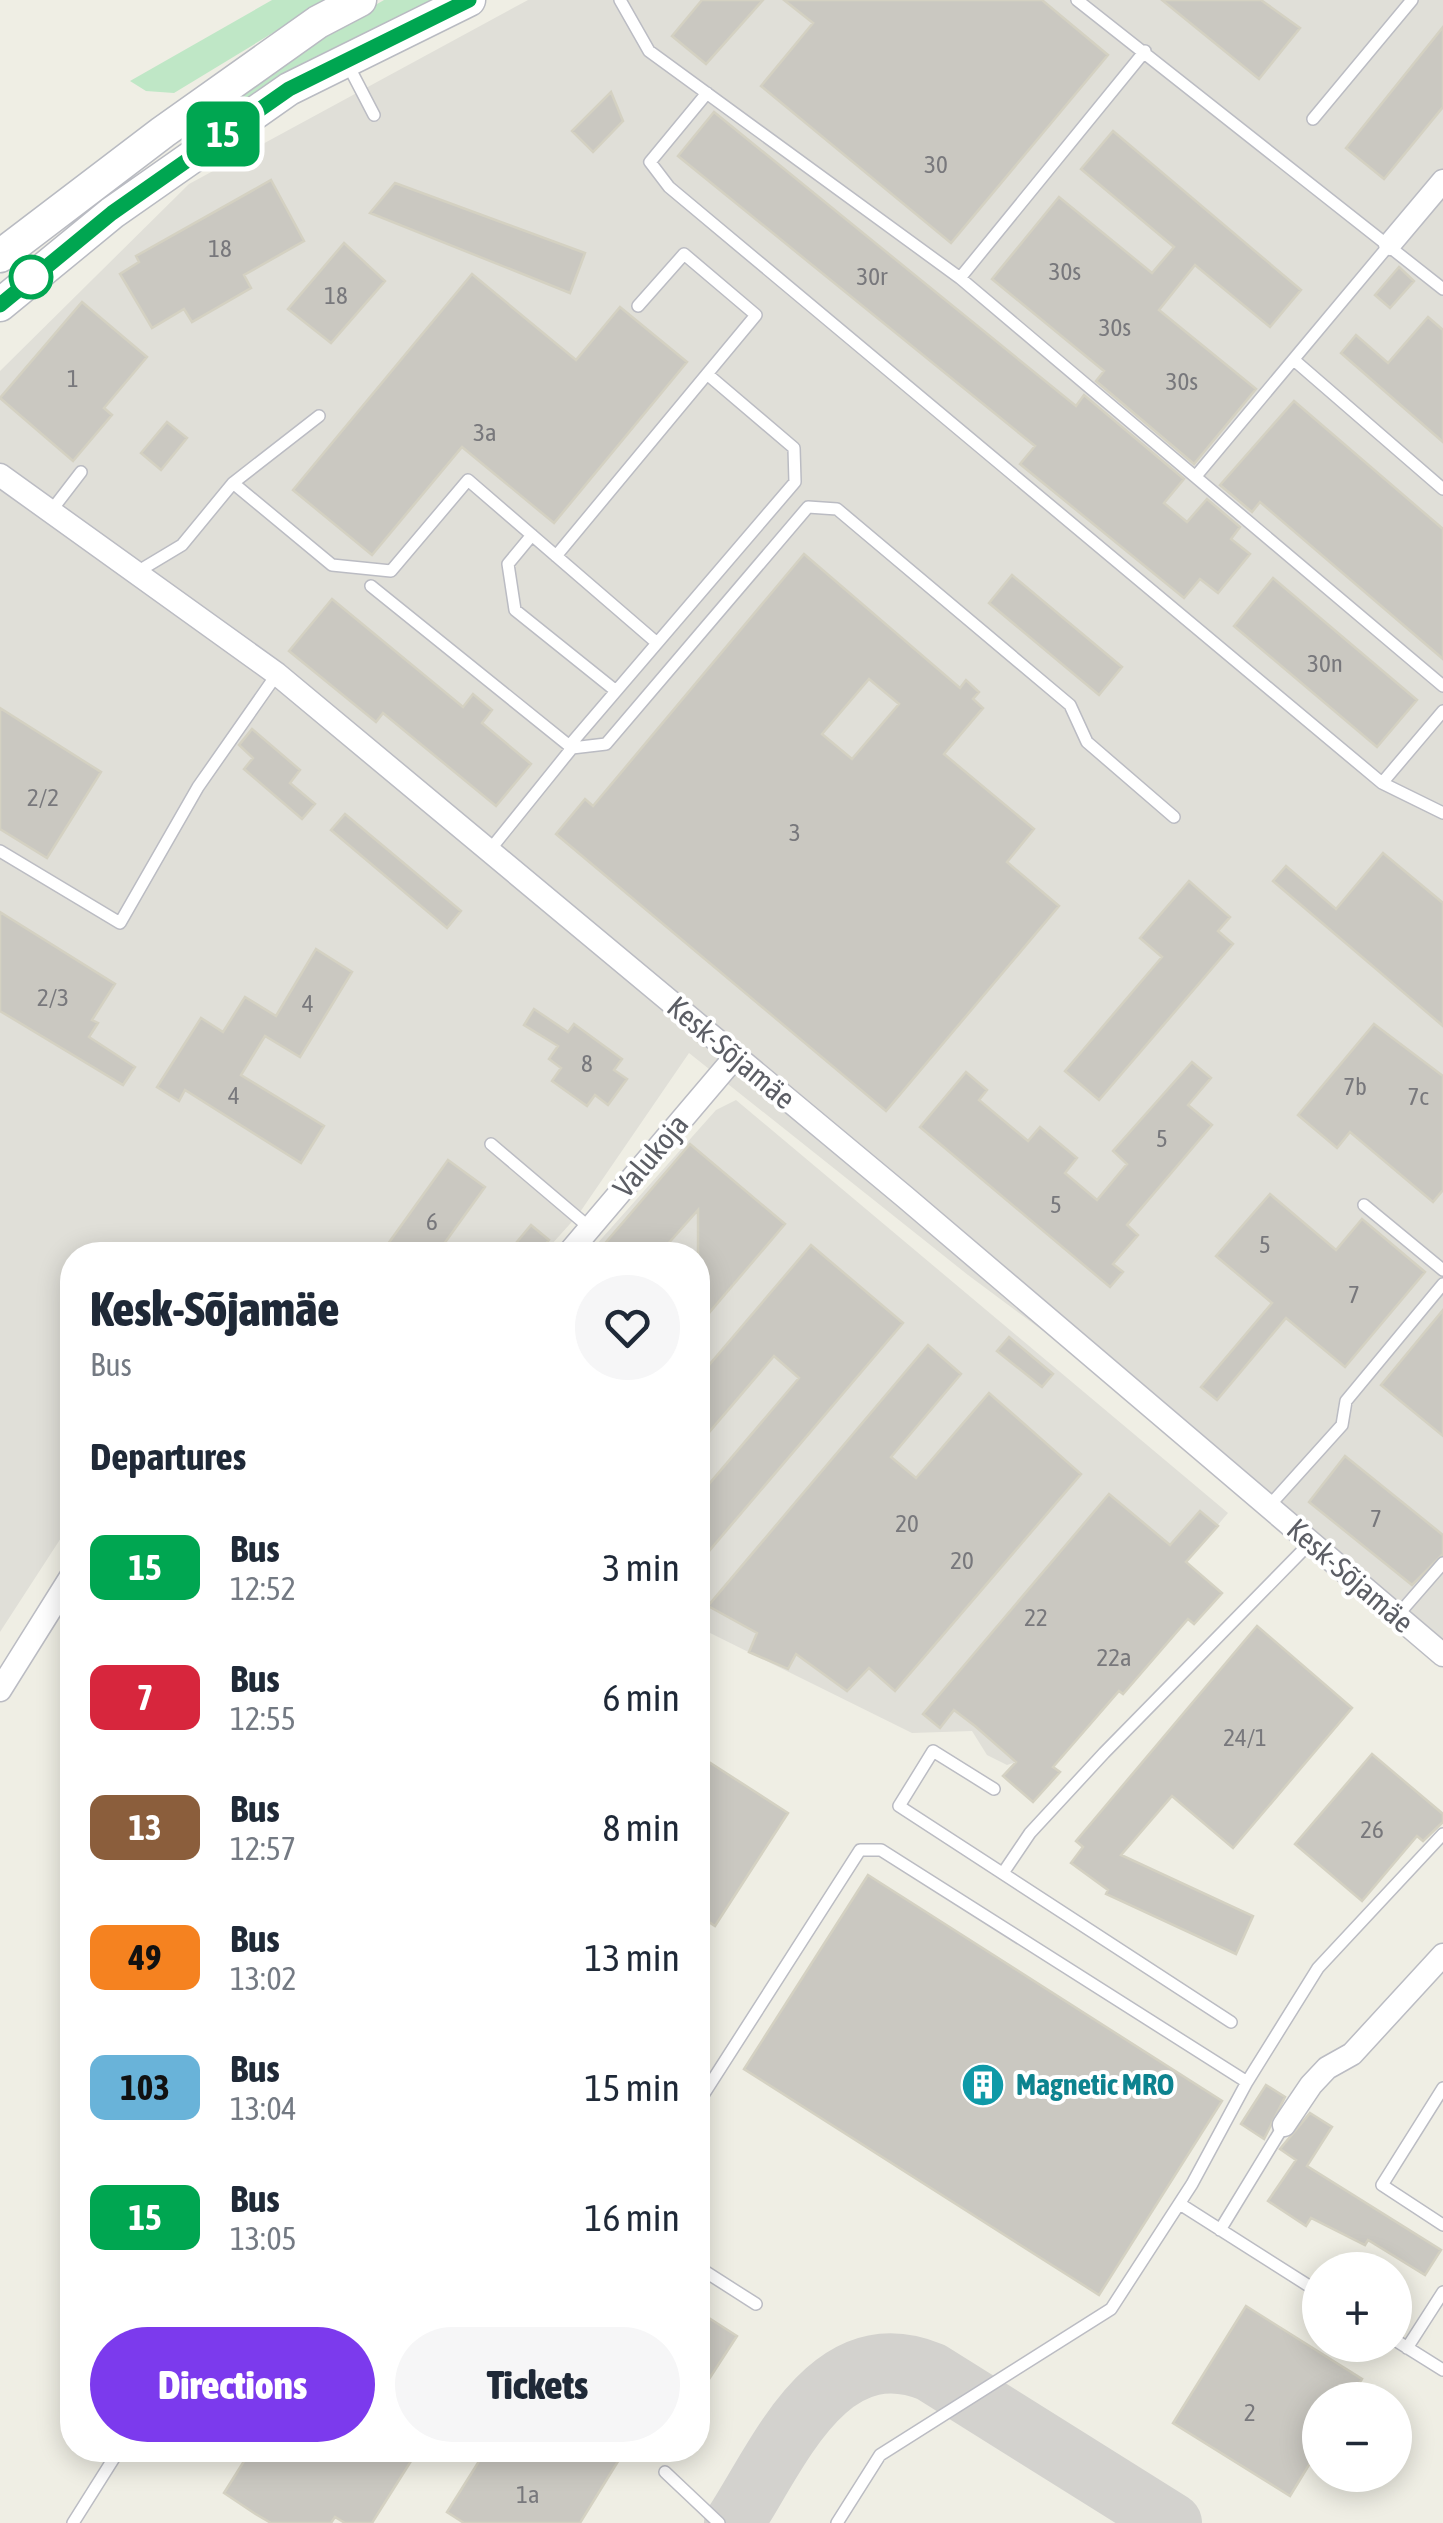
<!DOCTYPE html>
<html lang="en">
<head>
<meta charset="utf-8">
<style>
  body { margin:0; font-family:"Asap Condensed",sans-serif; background:#f6f6f7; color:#1f2937; height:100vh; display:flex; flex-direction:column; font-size:38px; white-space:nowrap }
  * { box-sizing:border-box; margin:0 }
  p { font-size:32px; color:#747a83 }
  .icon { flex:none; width:55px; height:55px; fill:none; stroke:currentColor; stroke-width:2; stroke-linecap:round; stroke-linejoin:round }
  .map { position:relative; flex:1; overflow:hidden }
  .drawer { position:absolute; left:60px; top:1242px; width:650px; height:1220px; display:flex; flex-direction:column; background:#fff; border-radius:40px; box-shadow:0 5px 25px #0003 }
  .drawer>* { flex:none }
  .badge { padding:0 20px; border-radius:15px; font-size:35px; line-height:65px }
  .fabs { position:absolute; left:1302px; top:2252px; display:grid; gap:20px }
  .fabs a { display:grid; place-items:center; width:110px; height:110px; border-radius:50%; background:#fff; box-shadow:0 5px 25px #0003; font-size:50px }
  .map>.badge { position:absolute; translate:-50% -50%; box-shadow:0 0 0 5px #fff }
  h2 { padding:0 30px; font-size:38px; line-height:90px }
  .round { display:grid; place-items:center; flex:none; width:105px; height:105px; border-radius:52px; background:#f6f6f7 }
  .head { display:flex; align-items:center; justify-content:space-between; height:170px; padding:0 30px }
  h1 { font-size:48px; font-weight:800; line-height:75px }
  .action { display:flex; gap:20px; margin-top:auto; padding:20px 30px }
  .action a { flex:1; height:115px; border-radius:60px; background:#7c3aed; color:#fff; font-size:40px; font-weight:800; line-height:115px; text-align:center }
  .action a+a { background:#f6f6f7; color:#1f2937 }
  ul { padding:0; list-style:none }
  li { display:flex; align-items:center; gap:30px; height:130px; padding:0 30px }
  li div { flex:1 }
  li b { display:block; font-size:38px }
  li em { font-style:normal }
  li .badge { min-width:110px; font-weight:700; text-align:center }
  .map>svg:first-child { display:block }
  .industrial { fill:#e0dfd8 }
  .green { fill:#bfe7c6 }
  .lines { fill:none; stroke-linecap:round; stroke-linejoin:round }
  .taxiway { stroke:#d3d2ce; stroke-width:60 }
  .building { fill:#cac8c1; stroke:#d4d1c2; stroke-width:2.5; fill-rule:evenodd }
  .service-casing { stroke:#bbbcc3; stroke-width:14 }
  .minor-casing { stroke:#bbbcc3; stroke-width:25 }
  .secondary-casing { stroke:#b9bbc2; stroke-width:35 }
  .service { stroke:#fff; stroke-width:11 }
  .minor { stroke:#fff; stroke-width:22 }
  .secondary { stroke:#fff; stroke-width:32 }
  .line-casing { stroke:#fff; stroke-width:22 }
  .line { stroke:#00a651; stroke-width:15 }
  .stop-dot { fill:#fff; stroke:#00a651; stroke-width:5 }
  .labels { text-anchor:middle; stroke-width:8; stroke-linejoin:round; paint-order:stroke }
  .number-label { font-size:25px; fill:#78787c }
  .street-label { font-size:30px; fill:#5c5e65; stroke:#fff }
  .culture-label { font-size:30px; font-weight:bold; fill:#0d838f; stroke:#fff; text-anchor:start }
</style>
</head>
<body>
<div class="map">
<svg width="1443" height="2523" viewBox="0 0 1443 2523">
  <rect width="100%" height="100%" fill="#efeee4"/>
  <path class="industrial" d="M528,0H1443V1639L1306,1526L968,1275L689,1053L578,1215L542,1255H72V1521L0,1632V371L189,184Z
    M736,1100L1228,1513L1016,1762L1007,1765L987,1755L972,1731L912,1733L698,1627V1255H587L716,1110Z"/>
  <path class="green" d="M272,0H327L174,93L146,91L130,81Z
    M384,0H436L305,64L203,132L198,131V125L324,35Z"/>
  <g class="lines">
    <path class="taxiway" d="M734,2523C779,2454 828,2330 931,2372L1172,2523"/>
  </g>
  <path class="building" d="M702,0H763L706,64L672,36Z
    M784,0H1042L1108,55L951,243L761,86L813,23Z
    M1162,0H1261L1300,28L1259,79Z
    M1443,27V107L1384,179L1346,148Z
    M611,92L623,121L593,152L572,131Z
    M714,112L1076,406L1084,395L1184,479L1164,503L1187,522L1207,499L1240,527L1231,539L1250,554L1218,593L1200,579L1184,598L1020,464L1035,446L678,156Z
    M1113,131L1301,290L1270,327L1195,265L1159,310L1256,389L1194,464L1096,381L1104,371L992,279L1059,197L1152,273L1174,247L1081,169Z
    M271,180L304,241L244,275L251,288L192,322L184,309L152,328L120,274L139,262L136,256Z
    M395,183L585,253L570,293L370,213Z
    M344,243L385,281L331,343L288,309Z
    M1399,267L1414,281L1390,308L1375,295Z
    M472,274L576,360L620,307L687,362L554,523L462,447L372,555L293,490Z
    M82,302L147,357L104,408L112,415L73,461L0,398Z
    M1428,317L1443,330V442L1341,353L1356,335L1388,363Z
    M1294,401L1443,529V659L1260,502L1252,512L1220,485Z
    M167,422L187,438L161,470L141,453Z
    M804,554L960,688L966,680L979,692L973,699L983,708L944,754L1034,829L1007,862L1059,906L886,1111L556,834L585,799L593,806ZM869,679L899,704L852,759L822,734Z
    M1012,575L1122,667L1099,695L989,603Z
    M1273,578L1417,700L1377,747L1234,626Z
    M332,599L463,707L473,694L492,710L482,723L531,764L496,806L383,713L376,722L289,651Z
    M0,708L101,772L47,858L0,829Z
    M252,729L300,770L290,783L315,804L302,819L244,769L253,758L239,745Z
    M345,814L461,911L447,928L331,830Z
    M1383,853L1443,903V1026L1273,881L1286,866L1336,909Z
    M1189,881L1230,917L1218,931L1233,944L1099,1100L1065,1071L1162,957L1140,938Z
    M0,912L115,984L92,1020L98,1023L89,1037L135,1067L123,1085L0,1011Z
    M316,949L352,972L300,1057L265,1036L241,1075L324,1126L301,1163L185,1090L179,1101L157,1087L201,1018L223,1032L245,997L276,1016Z
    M534,1009L568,1032L574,1024L622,1059L614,1070L627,1079L608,1105L595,1095L587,1106L552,1081L561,1068L549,1059L558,1046L524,1025Z
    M1374,1024L1443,1076V1190L1433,1202L1350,1132L1337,1148L1298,1115Z
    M1192,1062L1211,1078L1188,1105L1212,1125L1127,1225L1138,1235L1113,1264L1123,1272L1110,1287L920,1127L966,1072L987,1090L979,1100L1028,1141L1040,1127L1077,1158L1065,1173L1097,1200L1127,1164L1113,1151Z
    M690,1144L785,1224L698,1326V1210L658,1255H595Z
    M448,1160L485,1187L436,1255H380Z
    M1270,1194L1336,1250L1362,1219L1425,1272L1345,1367L1286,1318L1217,1400L1201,1387L1272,1303L1216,1256Z
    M531,1225L549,1240L536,1255H506Z
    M811,1245L903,1323L698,1564V1497L799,1378L774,1356L698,1445V1378Z
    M1443,1310V1436L1381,1385Z
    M1009,1337L1053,1374L1042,1387L997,1351Z
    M928,1345L961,1374L891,1457L916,1478L989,1393L1081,1474L895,1691L869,1668L847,1691L796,1654L788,1669L749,1652L757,1633L708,1606Z
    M1345,1456L1443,1535V1554L1412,1585L1309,1502Z
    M1109,1494L1170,1545L1200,1511L1218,1526L1186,1562L1222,1593L1194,1624L1188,1619L1123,1694L1119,1691L1053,1767L1060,1772L1033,1802L1003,1776L1016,1762L975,1726L954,1710L940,1728L923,1714Z
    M1257,1626L1352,1708L1233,1848L1172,1796L1121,1855L1253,1916L1236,1954L1106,1894L1108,1890L1071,1863L1083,1847L1076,1841Z
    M1372,1754L1443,1814V1822L1423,1841L1417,1836L1362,1901L1295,1844Z
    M698,1755L788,1813L715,1926L698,1915Z
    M868,1875L1222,2101L1099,2295L744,2069Z
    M1266,2085L1285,2097L1264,2139L1241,2124Z
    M1310,2113L1332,2127L1307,2166L1441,2250L1425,2275L1368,2240L1365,2245L1311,2218L1306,2226L1268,2201L1296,2160L1280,2149Z
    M1246,2306L1362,2379L1349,2400H1320V2447L1290,2496L1173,2423Z
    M698,2311L737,2336L698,2396Z
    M251,2450H418L372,2523H345L335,2517L331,2523H271L254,2513L224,2493Z
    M486,2450H625L580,2523H464L447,2512Z"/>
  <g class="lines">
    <g class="service-casing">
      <path id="service" d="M620,0L649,51L960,278L1443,686
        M1077,0L1443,289
        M348,65L374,115
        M707,93L650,162L669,187L1382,783L1443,813
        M1313,119L1412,0
        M960,278L1145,51
        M1294,360L1443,489
        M1196,476L1390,244
        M233,483L332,565L391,571L468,480L657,643
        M51,511L81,472
        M532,535L508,564L515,610L616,691
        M556,556L756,315L684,254L638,306
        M137,572L182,545L233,483L319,416
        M371,586L572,748L489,851
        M569,746L795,482L794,448L707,374
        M572,748L606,744L808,507L837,509L1070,705L1087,742L1174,817
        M1382,783L1443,711
        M0,851L120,923L198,787L277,674
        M491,1144L590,1228
        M1364,1205L1443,1270
        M1269,1506L1342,1425L1346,1401L1443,1284
        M1397,1616L1443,1563
        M994,1789L933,1751L899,1806L1231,2022
        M1003,1873L1030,1833L1104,1753L1311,1542
        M1247,2082L1318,1968L1443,1834
        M1443,2088L1382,2185L1443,2225
        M698,2103L860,1850H881L1247,2082L1192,2184L1111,2309L880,2455L837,2523
        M1180,2204L1320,2293
        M1220,2230L1284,2125
        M698,2267L756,2304
        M1395,2340L1443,2370
        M1407,2348L1443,2292
        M665,2472L719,2523
        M73,2523L119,2450"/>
    </g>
    <g class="minor-casing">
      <path id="minor" d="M1390,244L1443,181
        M0,475L277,674L905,1197L1443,1655
        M567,1255L735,1057
        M0,1690L72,1575
        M1284,2125L1311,2085L1327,2068L1352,2054L1443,1955"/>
    </g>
    <g class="secondary-casing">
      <path id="secondary" d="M0,256L163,132L318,22L360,0
        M0,305L112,213L289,89L469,0"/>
    </g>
    <use href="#service" class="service"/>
    <use href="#minor" class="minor"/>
    <use href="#secondary" class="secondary"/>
  </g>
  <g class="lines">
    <g class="line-casing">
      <path id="line" d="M0,305L112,213L289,89L469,0"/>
    </g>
    <use href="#line" class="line"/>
  </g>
  <defs>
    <g id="building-disc" transform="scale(2.25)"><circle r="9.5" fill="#0f9aa8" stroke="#fff"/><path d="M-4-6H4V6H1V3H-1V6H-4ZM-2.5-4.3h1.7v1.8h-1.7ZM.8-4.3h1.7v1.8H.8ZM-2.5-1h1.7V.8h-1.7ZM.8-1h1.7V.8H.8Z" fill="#fff"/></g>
  </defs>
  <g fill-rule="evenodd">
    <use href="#building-disc" x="983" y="2085"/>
  </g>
  <circle class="stop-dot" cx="31" cy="277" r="20"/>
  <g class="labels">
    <g class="number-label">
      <text x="936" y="173">30</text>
      <text x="220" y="257">18</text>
      <text x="1065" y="280">30s</text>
      <text x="872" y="285">30r</text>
      <text x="336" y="304">18</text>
      <text x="1115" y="336">30s</text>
      <text x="73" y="387">1</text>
      <text x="1182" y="390">30s</text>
      <text x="485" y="441">3a</text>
      <text x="1325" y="672">30n</text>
      <text x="43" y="806">2/2</text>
      <text x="795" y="841">3</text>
      <text x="53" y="1006">2/3</text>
      <text x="308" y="1012">4</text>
      <text x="587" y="1072">8</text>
      <text x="1355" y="1095">7b</text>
      <text x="234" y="1104">4</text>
      <text x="1418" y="1105">7c</text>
      <text x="1162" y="1147">5</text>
      <text x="1056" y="1213">5</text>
      <text x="432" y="1230">6</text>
      <text x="1265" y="1253">5</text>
      <text x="1354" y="1303">7</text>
      <text x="1376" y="1527">7</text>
      <text x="907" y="1532">20</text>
      <text x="962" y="1569">20</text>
      <text x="1036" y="1626">22</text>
      <text x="1114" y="1666">22a</text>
      <text x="1245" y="1746">24/1</text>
      <text x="1372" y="1838">26</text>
      <text x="1250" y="2421">2</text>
      <text x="528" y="2503">1a</text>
    </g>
    <g class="street-label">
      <text transform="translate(731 1053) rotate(40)" y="10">Kesk-Sõjamäe</text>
      <text transform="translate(651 1156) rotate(-50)" y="10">Valukoja</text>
      <text transform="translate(1350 1576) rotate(41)" y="10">Kesk-Sõjamäe</text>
    </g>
    <g class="culture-label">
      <text x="1016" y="2095">Magnetic MRO</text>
    </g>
  </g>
</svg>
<div class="fabs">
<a>+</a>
<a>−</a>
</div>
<b class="badge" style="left:223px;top:134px;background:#00a651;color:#fff">15</b>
<section class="drawer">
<div class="head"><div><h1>Kesk-Sõjamäe</h1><p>Bus</p></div><a class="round"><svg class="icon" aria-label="heart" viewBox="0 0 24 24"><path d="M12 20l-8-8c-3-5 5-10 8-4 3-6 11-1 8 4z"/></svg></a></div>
<h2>Departures</h2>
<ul>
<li><span class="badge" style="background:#00a651;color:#fff">15</span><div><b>Bus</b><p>12:52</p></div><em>3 min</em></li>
<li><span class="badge" style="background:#d7263d;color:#fff">7</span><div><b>Bus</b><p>12:55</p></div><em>6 min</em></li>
<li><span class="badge" style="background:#8b5e3c;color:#fff">13</span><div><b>Bus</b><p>12:57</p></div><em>8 min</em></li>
<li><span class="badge" style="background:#f58220;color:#111">49</span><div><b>Bus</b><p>13:02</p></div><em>13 min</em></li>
<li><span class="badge" style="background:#69b3d9;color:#111">103</span><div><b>Bus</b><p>13:04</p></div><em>15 min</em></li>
<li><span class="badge" style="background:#00a651;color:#fff">15</span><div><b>Bus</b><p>13:05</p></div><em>16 min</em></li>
</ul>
<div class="action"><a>Directions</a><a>Tickets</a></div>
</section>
</div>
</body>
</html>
